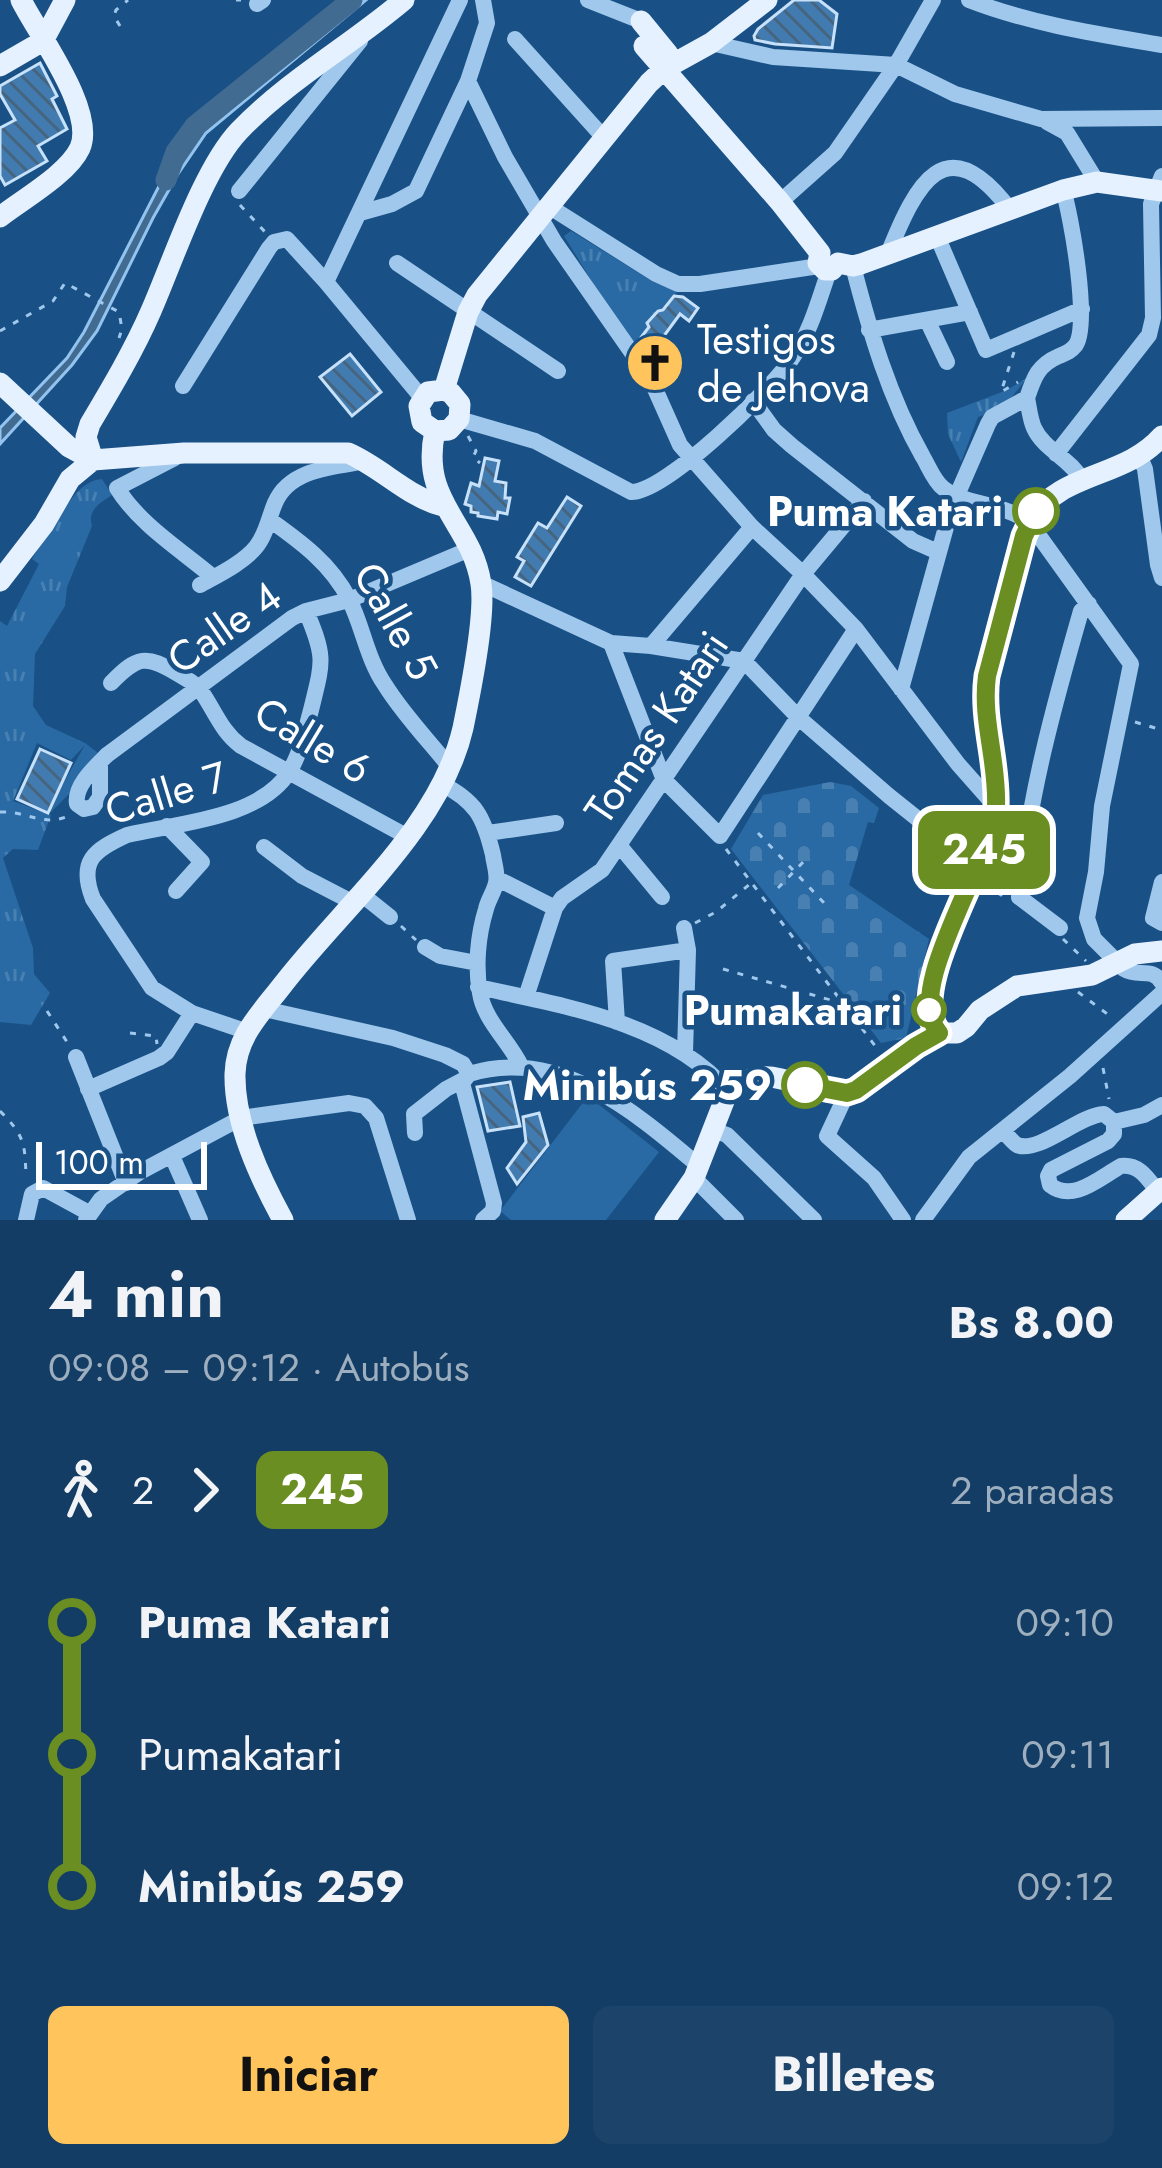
<!DOCTYPE html>
<html lang="es">
<head>
<meta charset="utf-8">
<style>
  body { margin:0; font-family:Jost,sans-serif; background:#1c446a; color:#f1f3f6; height:100vh; display:flex; flex-direction:column; font-size:45px; white-space:nowrap }
  * { box-sizing:border-box; margin:0 }
  p { font-size:39px; color:#9daebf }
  .icon { flex:none; width:66px; height:66px; fill:none; stroke:currentColor; stroke-width:2; stroke-linecap:round; stroke-linejoin:round }
  .map { position:relative; height:1220px; overflow:hidden }
  .side { display:flex; flex-direction:column; background:#133d64; flex:1 }
  .side>* { flex:none }
  .badge { padding:0 24px; border-radius:18px; font-size:42px; line-height:78px }
  .scale { position:absolute; left:36px; bottom:30px; width:171px; box-sizing:border-box; padding-left:12px; border:6px solid #fff; border-top:0; font-size:33px; line-height:42px; white-space:nowrap; color:#fff; -webkit-text-stroke:9px #195186; paint-order:stroke }
  .map>.badge { position:absolute; translate:-50% -50%; box-shadow:0 0 0 6px #fff }
  .legs { display:flex; align-items:center; gap:18px; height:132px; padding:0 48px; font-size:39px }
  .legs p { margin-inline-start:auto }
  .overview { display:flex; align-items:center; justify-content:space-between; height:204px; padding:0 48px }
  h1 { font-size:66px; font-weight:700; line-height:90px }
  .button { display:flex; gap:24px; margin-top:auto; padding:24px 48px }
  .button a { flex:1; height:138px; border-radius:18px; background:#ffc45c; color:#111; font-size:48px; font-weight:700; line-height:138px; text-align:center }
  .button a+a { background:#1c446a; color:#f1f3f6 }
  ul { padding:0 48px; list-style:none }
  li { display:flex; align-items:center; gap:42px; height:132px; font-size:45px }
  li i { display:grid; place-items:center; width:18px; height:100%; margin:0 15px; background:currentColor }
  li i::after { content:''; width:30px; height:30px; margin:-15px; border:9px solid; border-radius:50%; background:#133d64 }
  li p { margin-inline-start:auto }
  li:first-child i { background:linear-gradient(#0000 50%,currentColor 0) }
  li:last-child i { background:linear-gradient(currentColor 50%,#0000 0) }
  .map>svg:first-child { display:block }
  .grass { fill:url(#grass-tufts) }
  .cemetery { fill:url(#cemetery-stones) }
  .garden { fill:#2969a4 }
  .water { fill:#426b92; stroke:#93c4ef; stroke-width:3 }
  .lines { fill:none; stroke-linecap:round; stroke-linejoin:round }
  .river { stroke:#426b92; stroke-width:21 }
  .building { fill:url(#building-back-hatch); stroke:#c6e1f9; stroke-width:3 }
  .path { stroke:#a0c8ec; stroke-width:3; stroke-dasharray:6 9; stroke-linecap:butt }
  .minor { stroke:#a0c8ec; stroke-width:16 }
  .major { stroke:#e6f1ff; stroke-width:21 }
  .line-1-casing { stroke:#fff; stroke-width:27 }
  .line-1 { stroke:#6b8e23; stroke-width:18 }
  .stop-1-dot { fill:#fff; stroke:#6b8e23; stroke-width:6 }
  .labels { text-anchor:middle; stroke-width:9; stroke-linejoin:round; paint-order:stroke }
  .poi-label { font-size:42px; fill:#fff; stroke:#195186; text-anchor:start }
  .stop-label { font-size:42px; font-weight:bold; fill:#fff; stroke:#195186; text-anchor:end }
  .street-label { font-size:42px; fill:#fff; stroke:#195186 }
</style>
</head>
<body>
<div class="map">
<svg width="1162" height="1220" viewBox="0 0 1162 1220">
  <defs>
    <pattern id="grass-tufts" width="24" height="20" patternUnits="userSpaceOnUse" patternTransform="scale(3)"><rect width="24" height="20" fill="#2969a4"/><path d="M3 7l-1-3M5 7V3M7 7l1-3M15 17l-1-3M17 17v-4M19 17l1-3" fill="none" stroke="#4980b2"/></pattern>
    <pattern id="cemetery-stones" width="16" height="16" patternUnits="userSpaceOnUse" patternTransform="scale(3)"><rect width="16" height="16" fill="#2969a4"/><path d="M2 7V4a2 2 0 0 1 4 0v3zM10 15v-3a2 2 0 0 1 4 0v3z" fill="#4980b2"/></pattern>
    <pattern id="building-back-hatch" width="6" height="6" patternUnits="userSpaceOnUse" patternTransform="scale(3)"><rect width="6" height="6" fill="#427bb0"/><path d="M-1 5l2 2M0 0l6 6M5-1l2 2" fill="none" stroke="#47647e"/></pattern>
  </defs>
  <rect width="100%" height="100%" fill="#195186"/>
  <path class="grass" d="M571,231L652,281L677,292L663,310L658,311L648,323L649,327L633,348L564,236Z
    M1027,378L1003,408L978,417L961,462L948,434L947,413L1007,390Z
    M102,479L112,495C100,503 87,510 92,526L67,587L65,606L35,654L33,706L46,725L85,743L98,753L71,792L51,812L48,810L85,745L71,760L37,743L13,801L51,815L38,850L13,849L3,858L33,948L34,974L50,993L31,1025L0,1022V621L7,626L39,564L32,559L41,543L48,536C62,516 75,481 102,479Z"/>
  <path class="cemetery" d="M830,782L851,786L879,808L874,823L868,822L849,885L929,939L906,1038L881,1043L731,849L763,795Z"/>
  <path class="garden" d="M588,1096L659,1152L606,1220H511L500,1211Z"/>
  <path class="water" d="M352,0H366L206,133L178,174L153,218L97,331L72,365L0,444V428L67,358L84,332L177,151L198,124Z"/>
  <g class="lines">
    <path class="river" d="M166,180L176,152L195,126L352,0"/>
  </g>
  <path class="building" d="M794,0H819L837,14L832,48L775,44L755,40L754,36L758,29Z
    M40,63L57,96L52,99L67,129L38,146L47,161L5,185L0,176V128L15,120L0,94V86Z
    M674,296L683,297L698,308L689,321L680,314L658,344L662,347L652,359L639,340L649,327L647,323L658,311L663,310Z
    M350,354L381,392L352,416L320,377Z
    M485,458L499,461L495,481L506,483L505,498H510L507,514L498,512L497,519L478,516V513L471,512V506L465,504L471,483L479,486Z
    M567,497L581,506L531,586L515,577L524,561L517,557L538,523L547,528Z
    M40,749L71,763L48,813L17,799Z
    M510,1082L520,1126L488,1131L477,1087Z
    M539,1113L548,1145L517,1184L507,1168L526,1142L523,1117Z"/>
  <g class="lines">
    <path class="path" d="M236,0H241
      M120,26L114,16L116,10L128,0
      M240,205L266,233
      M0,331L53,301L65,283L119,312L122,329L119,338
      M1014,352L1001,392L1018,382
      M468,436L476,451L473,457L480,463
      M1135,722L1162,730
      M0,812C26,811 41,826 66,817L69,812
      M758,833L826,905
      M726,849L879,1051
      M987,885L1001,895L1005,889L1007,890
      M778,888L808,857
      M695,923L716,912L750,884
      M401,926L416,940
      M1063,939L1086,961
      M723,969L844,1004
      M1078,992L1114,1019
      M47,1011L69,1045
      M130,1033L156,1036L157,1044
      M1103,1068L1109,1099
      M0,1111C25,1136 25,1144 26,1178"/>
    <path class="minor" d="M588,0L641,21
      M969,0C1031,24 1097,34 1162,45
      M257,4L263,0
      M515,39L605,139
      M711,43L773,57L896,65L955,94L1041,119L1162,118
      M468,81L505,157L554,241L651,380L680,445L752,527L803,574L856,629L958,764L996,807L1010,832L1023,867
      M1047,122L1067,133L1097,182
      M239,191L360,41
      M780,202L835,153L896,65L933,0
      M550,207L656,274L678,284H700L819,266
      M360,213L392,204L416,191L468,81L487,23L483,0
      M937,236L986,350L1082,309
      M888,254C916,184 946,124 1011,211
      M397,263L558,371
      M853,266C870,332 889,397 923,457C929,467 934,481 943,488C964,505 1003,503 1029,522L1131,664L1102,806L1096,872L1087,918L1094,939L1124,969C1138,978 1152,966 1162,983
      M326,282L460,0
      M927,320L947,362
      M869,330L970,312
      M183,386L269,248L274,242L287,239L326,282L422,398
      M1027,398C1029,407 1030,419 1034,428C1044,450 1071,459 1082,480
      M753,401L774,430L792,446L913,541L938,552
      M459,419L535,441L631,492C665,493 773,388 793,357C811,331 819,299 829,271
      M1056,454L1149,335L1153,318L1151,204L1162,176
      M1140,457L1145,469L1158,565L1162,578
      M175,458L117,488C139,524 181,550 213,577
      M270,520C301,542 331,564 349,599C363,627 367,659 385,685C403,714 428,740 449,766
      M481,583L611,643L651,646L744,661L799,718L889,796L968,859L978,864
      M200,585C218,575 243,563 256,547C266,535 269,517 275,503C290,468 335,467 367,461
      M611,643L664,780L720,836L856,629
      M651,646L752,527
      M111,683C137,656 146,654 178,674C186,679 196,683 201,691C215,711 221,731 241,746L408,837
      M901,689L951,509L988,424L992,417L1027,398C1034,377 1038,365 1059,356C1066,353 1070,352 1075,346C1091,328 1071,214 1063,190
      M100,762V797L93,807L84,809L77,804C74,786 94,768 107,755L292,618L306,611L349,600L470,549
      M440,783C476,801 484,817 493,855C494,864 498,874 496,883C494,892 488,900 486,909C478,935 475,966 480,993C484,1020 509,1041 521,1066
      M167,826L202,862L176,891
      M488,833L556,823
      M619,845L662,897
      M264,847L302,876L352,902
      M498,879L555,908
      M1162,882L1153,918L1162,923
      M360,893L390,917
      M684,928L688,950L685,1053
      M1060,928L1019,897C1028,799 1054,705 1081,611L1089,604
      M425,947L440,956L477,963
      M478,987C564,1006 668,1022 728,1091
      M526,997L555,908L562,898L602,870L803,574L864,501
      M264,1009L393,1038L445,1055L463,1064L469,1074
      M617,1022L613,961L688,950
      M245,1031L192,1013L152,988L93,899C78,861 94,850 127,835C177,823 259,819 289,772C300,755 306,729 311,710C323,661 326,658 306,611
      M76,1057L126,1183
      M469,1074C559,1046 635,1112 699,1166
      M469,1074L462,1083L494,1203L493,1211L483,1220
      M88,1089L159,1058L167,1052L192,1013
      M847,1093L827,1136L874,1178L903,1220
      M1114,1122L1144,1115L1162,1105
      M713,1130L727,1135L814,1220
      M1003,1130C1007,1135 1012,1142 1017,1145C1039,1154 1079,1115 1104,1114L1114,1122V1134L1108,1141L1051,1170L1048,1176L1050,1185C1073,1203 1099,1178 1121,1166C1140,1164 1148,1179 1158,1192
      M415,1133L414,1114L446,1089L463,1080
      M172,1156L200,1220
      M694,1178L736,1220
      M26,1220L32,1194L43,1188L89,1213
      M86,1220L101,1199L140,1172L241,1118L349,1103L365,1106L376,1118L408,1220
      M923,1220L969,1157L1070,1076L1162,993"/>
    <path class="major" d="M641,21L668,54
      M644,46L780,202L820,253L818,263L825,270H832L838,263L853,266L861,264L1063,190L1097,182L1162,191
      M0,66L43,41L65,0
      M0,217C23,199 68,174 80,148C96,111 38,34 21,0
      M0,383L69,447L93,460
      M444,390L468,312L477,295L649,83L664,69L711,43L767,0
      M435,431L449,430L459,419L460,404L451,393L444,390
      M435,431L422,422L419,406L428,392L444,390
      M93,460L86,437L90,424C112,387 134,350 151,311C173,261 203,169 239,131C288,80 351,45 404,0
      M93,460L184,453H348C381,467 409,498 443,506
      M0,581L44,524L70,479L93,460
      M939,1033C905,995 978,877 991,833C1007,782 979,728 987,676L1029,522C1061,470 1123,480 1162,436
      M283,1220C260,1178 234,1123 235,1074C236,1037 260,1014 281,987C341,908 440,828 463,728C470,694 486,616 481,584C472,523 419,502 435,431
      M665,1220L694,1178L728,1091C776,1053 809,1105 856,1090L916,1046L939,1033H957L966,1027L980,1010L1017,986L1092,975L1135,954L1162,951
      M1126,1220L1162,1188"/>
  </g>
  <g class="lines">
    <g class="line-1-casing">
      <path id="line-1" d="M805,1085L847,1093L856,1090L916,1046L939,1033C901,990 993,860 996,806C998,762 981,720 987,676L1024,536L1036,511"/>
    </g>
    <use href="#line-1" class="line-1"/>
  </g>
  <defs>
    <g id="church-disc" transform="scale(3)"><circle r="9.5" fill="#ffc45c" stroke="#195186"/><path d="M-1.2-6h2.4v3.5h3.3v2.4h-3.3V6h-2.4V-.1h-3.3v-2.4h3.3Z" fill="#111"/></g>
  </defs>
  <g fill-rule="evenodd">
    <use href="#church-disc" x="655" y="363"/>
  </g>
  <g class="stop-1-dot">
    <circle cx="1036" cy="511" r="21"/>
    <circle cx="929" cy="1010" r="15"/>
    <circle cx="805" cy="1085" r="21"/>
  </g>
  <g class="labels">
    <g class="poi-label">
      <text x="697" y="354">Testigos<tspan x="697" dy="48">de Jehova</tspan></text>
    </g>
    <g class="stop-label">
      <text x="1003" y="526">Puma Katari</text>
      <text x="902" y="1025">Pumakatari</text>
      <text x="772" y="1100">Minibús 259</text>
    </g>
    <g class="street-label">
      <text transform="translate(396 621) rotate(61)" y="15">Calle 5</text>
      <text transform="translate(224 627) rotate(-35)" y="15">Calle 4</text>
      <text transform="translate(656 727) rotate(-56)" y="15">Tomas Katari</text>
      <text transform="translate(313 740) rotate(31)" y="15">Calle 6</text>
      <text transform="translate(166 793) rotate(-17)" y="15">Calle 7</text>
    </g>
  </g>
</svg>
<div class="scale">100 m</div>
<b class="badge" style="left:984px;top:850px;background:#6b8e23;color:#fff">245</b>
</div>
<section class="side">
<div class="overview"><div><h1>4 min</h1><p>09:08 – 09:12 · Autobús</p></div><b>Bs 8.00</b></div>
<div class="legs"><svg class="icon" aria-label="walk" viewBox="0 0 24 24"><circle cx="13" cy="4" r="2"/><path d="M13 8l-2 6 4 7M11 14l-3 7M7 12l3-4h3l4 4"/></svg>2<svg class="icon" aria-label="forward" viewBox="0 0 24 24"><path d="M9 5l7 7-7 7"/></svg><b class="badge" style="background:#6b8e23;color:#fff">245</b><p>2 paradas</p></div>
<ul>
<li><i style="color:#6b8e23"></i><b>Puma Katari</b><p>09:10</p></li>
<li><i style="color:#6b8e23"></i><span>Pumakatari</span><p>09:11</p></li>
<li><i style="color:#6b8e23"></i><b>Minibús 259</b><p>09:12</p></li>
</ul>
<div class="button"><a>Iniciar</a><a>Billetes</a></div>
</section>
</body>
</html>
